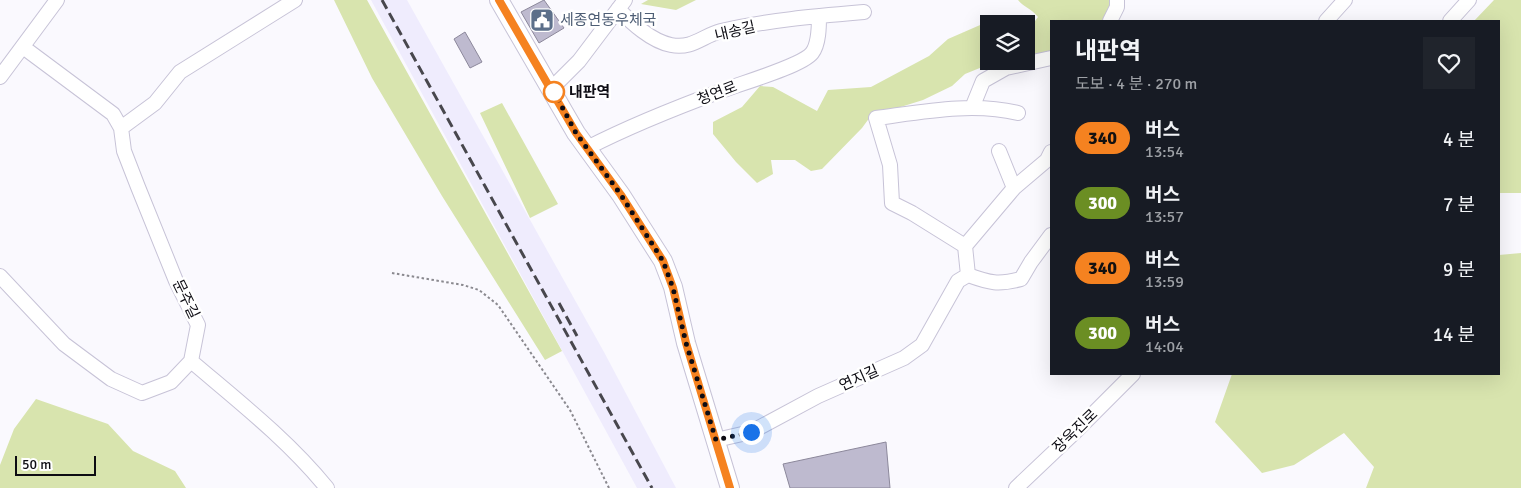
<!DOCTYPE html>
<html lang="ko">
<head>
<meta charset="utf-8">
<style>
  body { margin:0; font-family:Signika,"Noto Sans KR",sans-serif; background:#20242c; color:#f1f3f6; height:100vh; display:flex; flex-direction:column; font-size:19px; white-space:nowrap }
  * { box-sizing:border-box; margin:0 }
  p { font-size:16px; color:#9ea1a6 }
  .icon { flex:none; width:28px; height:28px; fill:none; stroke:currentColor; stroke-width:2; stroke-linecap:round; stroke-linejoin:round }
  .map { position:relative; flex:1; overflow:hidden }
  .panel { position:absolute; left:1050px; top:20px; width:450px; height:355px; display:flex; flex-direction:column; background:#171b24; border-radius:0px; box-shadow:0 5px 20px #0002 }
  .panel>* { flex:none }
  .badge { padding:0 10px; border-radius:16px; font-size:18px; line-height:32px }
  .tools { position:absolute; left:980px; top:15px; display:grid; gap:10px }
  .tools a { display:grid; place-items:center; width:55px; height:55px; border-radius:0px; background:#171b24; box-shadow:0 5px 20px #0002; font-size:25px }
  .scale { position:absolute; left:15px; bottom:12px; width:81px; box-sizing:border-box; padding-left:5px; border:2px solid #0d0c13; border-top:0; font-size:14px; line-height:18px; white-space:nowrap; color:#0d0c13; -webkit-text-stroke:4px #fff; paint-order:stroke }
  .you { position:absolute; width:25px; height:25px; margin:-12px; border:4px solid #fff; border-radius:50%; background:#1a73e8; box-shadow:0 0 0 8px #1a73e833 }
  .map>.badge { position:absolute; translate:-50% -50%; box-shadow:0 0 0 2px #fff }
  .round { display:grid; place-items:center; flex:none; width:52px; height:52px; border-radius:0px; background:#20242c }
  .summary { display:flex; align-items:center; justify-content:space-between; height:85px; padding:0 25px }
  h1 { font-size:24px; font-weight:700; line-height:38px }
  ul { padding:0; list-style:none }
  li { display:flex; align-items:center; gap:15px; height:65px; padding:0 25px }
  li div { flex:1 }
  li b { display:block; font-size:19px }
  li em { font-style:normal }
  li .badge { min-width:55px; font-weight:700; text-align:center }
  .map>svg:first-child { display:block }
  .built { fill:#efecfd }
  .green { fill:#d8e4ae }
  .building { fill:#bebacf; stroke:#8c889b }
  .lines { fill:none; stroke-linecap:round; stroke-linejoin:round }
  .minor-casing { stroke:#c7c3d7; stroke-width:16 }
  .major-casing { stroke:#c7c3d7; stroke-width:20 }
  .path { stroke:#8a898f; stroke-width:2; stroke-dasharray:2.5 2.5; stroke-linecap:butt }
  .minor { stroke:#fff; stroke-width:14 }
  .major { stroke:#fff; stroke-width:18 }
  .rail { stroke:#48474d; stroke-width:3; stroke-dasharray:10 5; stroke-linecap:butt }
  .line-casing { stroke:#fff; stroke-width:11 }
  .line { stroke:#f58220; stroke-width:8 }
  .walk { stroke:#0d0c13; stroke-width:5; stroke-dasharray:0 9 }
  .stop-dot { fill:#fff; stroke:#f58220; stroke-width:2.5 }
  .labels { text-anchor:middle; stroke-width:5; stroke-linejoin:round; paint-order:stroke }
  .service-label { font-size:15px; fill:#4e5e75; stroke:#fff; text-anchor:start }
  .street-label { font-size:15px; fill:#0d0c13; stroke:#fff }
  .stop-label { font-size:15px; font-weight:bold; fill:#0d0c13; stroke:#fff; text-anchor:start }
</style>
</head>
<body>
<div class="map">
<svg width="1521" height="488" viewBox="0 0 1521 488">
  <rect width="100%" height="100%" fill="#faf9fe"/>
  <path class="built" d="M371,0H407L604,352L676,488H637Z"/>
  <path class="green" d="M334,0H367L562,351L545,360L442,196L372,78Z
    M648,0H696L676,10L641,4Z
    M1018,0H1111L1107,15L1101,21H1051V51L1026,59V24H989V61H997L965,74L952,86L923,100L891,110L873,113L862,128L822,169L811,171L795,160H771L773,174L757,183L736,162L713,134V122L742,107L760,86L773,87L817,111L828,90L871,87L929,56L948,39L987,22L1006,21L1032,25L1038,17C1031,8 1023,7 1018,0Z
    M1494,0H1521V193H1499V21H1474Z
    M502,103L558,204L530,218L480,113Z
    M1521,253V488H1366L1374,467L1344,433L1294,465L1262,473L1215,422L1232,374H1499V255Z
    M36,399L108,424L133,451L175,471L186,488H0V465L14,429Z"/>
  <path class="building" d="M544,0L564,28L539,43L521,12Z
    M465,32L482,62L470,68L454,39Z
    M886,442L890,488H790L783,464Z"/>
  <g class="lines">
    <g class="minor-casing">
      <path id="minor" d="M618,9C632,23 651,41 671,45C693,49 702,36 721,31C768,20 817,16 864,12
        M1110,21L1117,7V0
        M1326,21L1345,0
        M1450,21L1469,0
        M0,77L57,0
        M552,88L579,61L625,0
        M972,108L983,81L1006,68L1051,58
        M121,128L155,103L180,72L295,0
        M587,148C630,126 675,108 721,91C739,84 802,66 812,53C819,44 819,26 819,16
        M999,151L1014,188
        M965,246L1014,188L1047,160L1051,152
        M968,275C990,283 998,285 1021,279L1031,262L1051,235
        M0,276L64,344L111,379L142,393L171,382L191,361L198,325L176,281L138,187L124,151L121,128L113,114L23,47
        M191,361C238,401 288,440 327,488
        M716,440L751,432L818,396L904,358L922,345L958,281L968,275L965,246L912,213L892,203L890,165L876,118C922,112 972,102 1018,113
        M1016,488L1074,433L1133,374"/>
    </g>
    <g class="major-casing">
      <path id="major" d="M499,0L576,133L621,195L663,261L673,287L686,343L730,488"/>
    </g>
    <path class="path" d="M392,273L463,285L479,290L498,305L570,410L609,488"/>
    <use href="#minor" class="minor"/>
    <use href="#major" class="major"/>
    <path class="rail" d="M382,0L652,488
      M559,303L577,336"/>
  </g>
  <g class="lines">
    <g class="line-casing">
      <path id="line" d="M499,0L576,133L621,195L663,261L673,288L686,343L730,488"/>
    </g>
    <use href="#line" class="line"/>
    <path class="walk" d="M554,92L552,88L576,133L621,195L663,261L673,288L686,343L716,440L751,432"/>
  </g>
  <defs>
    <g id="civic-square" transform="scale(1.25)"><rect x="-9" y="-9" width="18" height="18" rx="4" fill="#5c6f8a" stroke="#fff"/><path d="M-.6-6.5H3V-4.5H.6V-3L4-1V1h2V6H-6V1h2V-1L-.6-3ZM-1.2 2.5V6h2.4V2.5Z" fill="#fff"/></g>
  </defs>
  <g fill-rule="evenodd">
    <use href="#civic-square" x="542" y="20"/>
  </g>
  <circle class="stop-dot" cx="554" cy="92" r="10"/>
  <g class="labels">
    <g class="service-label">
      <text x="560" y="25">세종연동우체국</text>
    </g>
    <g class="street-label">
      <text transform="translate(735 31) rotate(-13)" y="5">내송길</text>
      <text transform="translate(717 93) rotate(-21)" y="5">청연로</text>
      <text transform="translate(186 299) rotate(64)" y="5">문주길</text>
      <text transform="translate(859 378) rotate(-24)" y="5">연지길</text>
      <text transform="translate(1075 431) rotate(-44)" y="5">장욱진로</text>
    </g>
    <g class="stop-label">
      <text x="569" y="97">내판역</text>
    </g>
  </g>
</svg>
<div class="tools">
<a><svg class="icon" aria-label="layers" viewBox="0 0 24 24"><path d="M12 4l9 5-9 5-9-5zM3 14l9 5 9-5"/></svg></a>
</div>
<div class="scale">50 m</div>
<div class="you" style="left:751px;top:432px"></div>
<section class="panel">
<div class="summary"><div><h1>내판역</h1><p>도보 · 4 분 · 270 m</p></div><a class="round"><svg class="icon" aria-label="heart" viewBox="0 0 24 24"><path d="M12 20l-8-8c-3-5 5-10 8-4 3-6 11-1 8 4z"/></svg></a></div>
<ul>
<li><span class="badge" style="background:#f58220;color:#111">340</span><div><b>버스</b><p>13:54</p></div><em>4 분</em></li>
<li><span class="badge" style="background:#6b8e23;color:#fff">300</span><div><b>버스</b><p>13:57</p></div><em>7 분</em></li>
<li><span class="badge" style="background:#f58220;color:#111">340</span><div><b>버스</b><p>13:59</p></div><em>9 분</em></li>
<li><span class="badge" style="background:#6b8e23;color:#fff">300</span><div><b>버스</b><p>14:04</p></div><em>14 분</em></li>
</ul>
</section>
</div>
</body>
</html>
